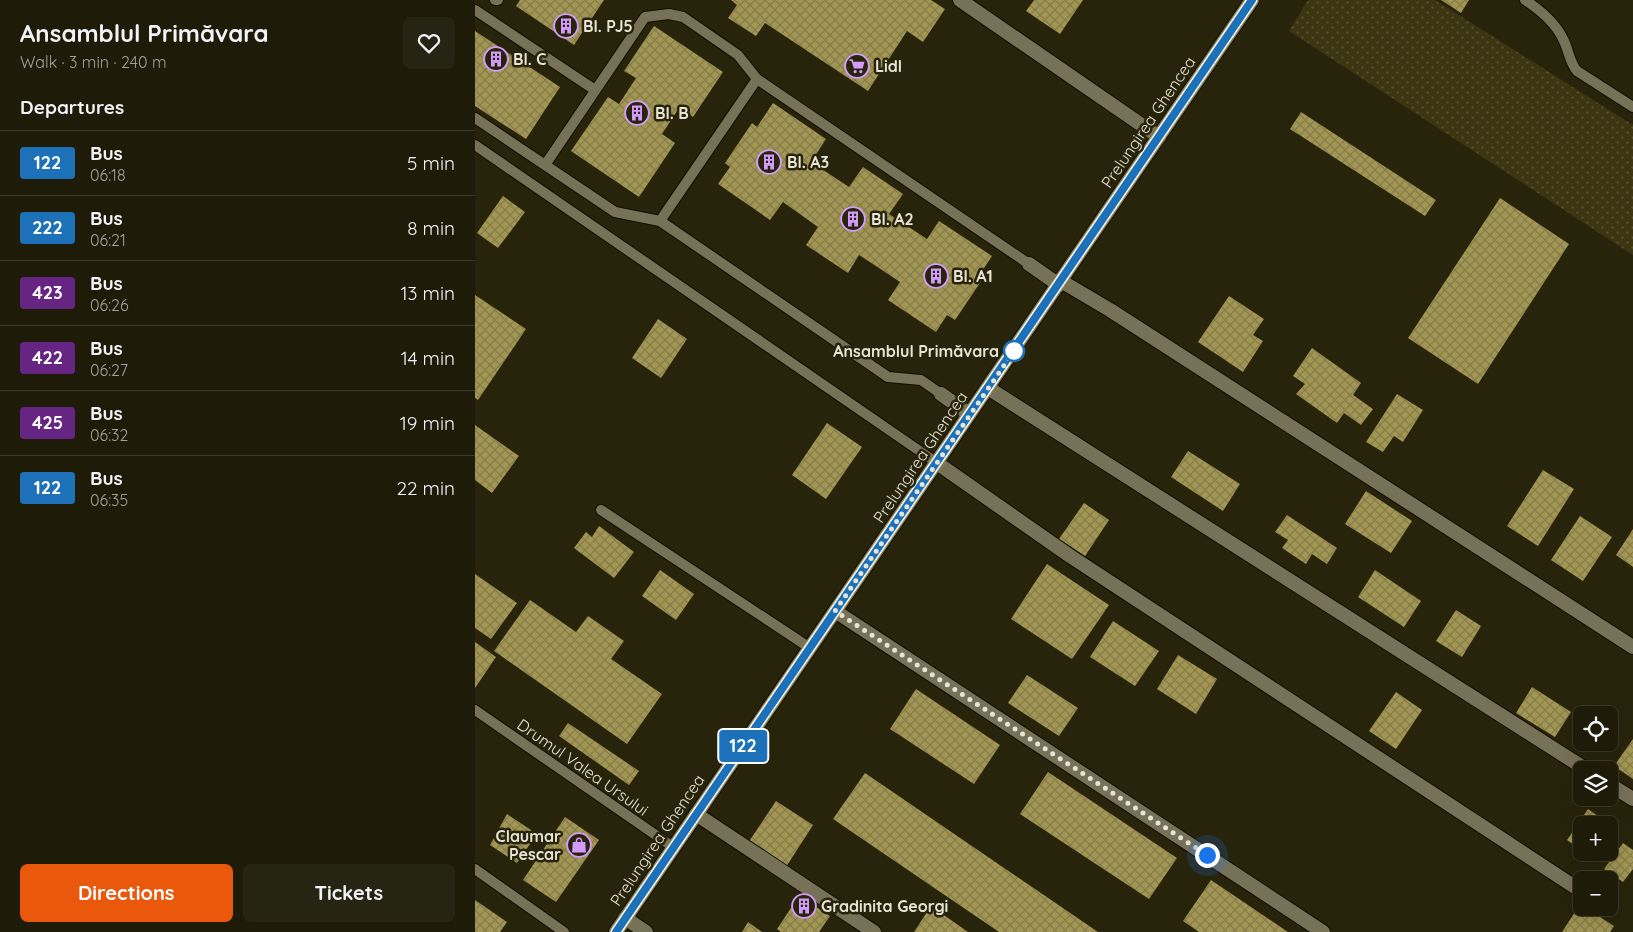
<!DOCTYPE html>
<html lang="en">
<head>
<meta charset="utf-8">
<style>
  body { margin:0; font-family:Quicksand,sans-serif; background:#262412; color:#f1f3f6; height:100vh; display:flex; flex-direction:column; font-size:19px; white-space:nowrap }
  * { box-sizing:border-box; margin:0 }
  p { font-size:16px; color:#a1a19c }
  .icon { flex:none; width:28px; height:28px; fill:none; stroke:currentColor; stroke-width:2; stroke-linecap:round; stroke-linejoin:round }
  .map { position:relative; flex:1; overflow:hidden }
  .panel { display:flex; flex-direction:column; background:#1e1b08; width:475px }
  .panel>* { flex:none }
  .badge { padding:0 10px; border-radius:4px; font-size:18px; line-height:32px }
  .buttons { position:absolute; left:1098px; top:706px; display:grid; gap:10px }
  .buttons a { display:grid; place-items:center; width:45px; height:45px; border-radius:8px; background:#1e1b08; box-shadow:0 5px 20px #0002,0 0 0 1px #3c3929; font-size:25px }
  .you { position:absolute; width:25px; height:25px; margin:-12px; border:4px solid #fff; border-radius:50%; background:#1a73e8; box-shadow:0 0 0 8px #1a73e833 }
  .map>.badge { position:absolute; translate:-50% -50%; box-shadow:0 0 0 2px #fff }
  h2 { padding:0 20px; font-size:19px; line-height:45px }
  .round { display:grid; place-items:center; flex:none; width:52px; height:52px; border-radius:8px; background:#262412 }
  .headline { display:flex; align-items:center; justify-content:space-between; height:85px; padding:0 20px }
  h1 { font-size:24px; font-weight:700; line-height:38px }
  .primary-button { display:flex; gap:10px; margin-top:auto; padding:10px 20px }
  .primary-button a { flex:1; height:58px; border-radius:8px; background:#ea580c; color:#fff; font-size:20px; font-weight:700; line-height:58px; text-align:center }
  .primary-button a+a { background:#262412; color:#f1f3f6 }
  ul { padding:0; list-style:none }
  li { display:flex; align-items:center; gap:15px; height:65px; padding:0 20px; border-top:1px solid #3c3929 }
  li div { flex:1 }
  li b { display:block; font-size:19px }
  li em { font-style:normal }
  li .badge { min-width:55px; font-weight:700; text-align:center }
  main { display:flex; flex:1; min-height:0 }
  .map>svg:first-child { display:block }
  .grass { fill:url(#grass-dots) }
  .building { fill:url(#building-cross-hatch) }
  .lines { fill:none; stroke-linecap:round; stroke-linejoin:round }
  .service-casing { stroke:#110d00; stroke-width:12 }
  .minor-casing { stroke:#110d00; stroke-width:16 }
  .secondary-casing { stroke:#110d00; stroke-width:16 }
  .service { stroke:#777257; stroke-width:10 }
  .minor { stroke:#777257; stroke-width:14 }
  .secondary { stroke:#89804c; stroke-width:14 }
  .line-casing { stroke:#fff; stroke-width:11 }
  .line { stroke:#1d71b8; stroke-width:8 }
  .walk { stroke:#e7e4d5; stroke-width:5; stroke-dasharray:0 9 }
  .stop-dot { fill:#fff; stroke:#1d71b8; stroke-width:2.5 }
  .labels { text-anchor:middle; stroke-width:5; stroke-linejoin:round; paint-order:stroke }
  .poi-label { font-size:16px; font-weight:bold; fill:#e7e4d5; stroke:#28240b; text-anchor:start }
  .street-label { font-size:16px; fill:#e7e4d5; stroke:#28240b }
  .stop-label { font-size:16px; font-weight:bold; fill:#e7e4d5; stroke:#28240b; text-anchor:end }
</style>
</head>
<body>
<main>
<section class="panel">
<div class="headline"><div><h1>Ansamblul Primăvara</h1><p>Walk · 3 min · 240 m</p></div><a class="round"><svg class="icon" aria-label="heart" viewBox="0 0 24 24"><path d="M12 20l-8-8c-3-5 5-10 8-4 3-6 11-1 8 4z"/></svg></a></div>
<h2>Departures</h2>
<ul>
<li><span class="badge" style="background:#1d71b8;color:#fff">122</span><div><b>Bus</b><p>06:18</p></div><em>5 min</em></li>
<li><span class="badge" style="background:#1d71b8;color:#fff">222</span><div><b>Bus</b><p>06:21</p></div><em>8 min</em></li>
<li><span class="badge" style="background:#662483;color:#fff">423</span><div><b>Bus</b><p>06:26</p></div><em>13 min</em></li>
<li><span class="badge" style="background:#662483;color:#fff">422</span><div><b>Bus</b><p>06:27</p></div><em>14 min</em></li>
<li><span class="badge" style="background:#662483;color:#fff">425</span><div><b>Bus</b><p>06:32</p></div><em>19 min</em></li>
<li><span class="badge" style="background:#1d71b8;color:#fff">122</span><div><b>Bus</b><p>06:35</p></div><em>22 min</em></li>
</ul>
<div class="primary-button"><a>Directions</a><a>Tickets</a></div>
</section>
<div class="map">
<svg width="1158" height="932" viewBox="0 0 1158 932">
  <defs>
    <pattern id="grass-dots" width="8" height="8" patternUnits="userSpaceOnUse" patternTransform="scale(1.25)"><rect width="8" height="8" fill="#3b3511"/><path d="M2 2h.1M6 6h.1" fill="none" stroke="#575233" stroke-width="1.8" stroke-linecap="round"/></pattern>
    <pattern id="building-cross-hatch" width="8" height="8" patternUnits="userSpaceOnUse" patternTransform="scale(1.25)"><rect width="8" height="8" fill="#a29652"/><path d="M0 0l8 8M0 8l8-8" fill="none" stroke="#867d4d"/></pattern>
  </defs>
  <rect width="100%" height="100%" fill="#28240b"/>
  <path class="grass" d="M833,0H960L1158,125V255L814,31Z"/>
  <path class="building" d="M45,0H129L99,45L41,6Z
    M256,0H456L470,9L448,42L432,31L393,91L290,23L281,36L253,18L262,5Z
    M559,0H608L585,34L551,11Z
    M966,0H994L986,13Z
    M179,26L248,72L218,117L204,108L187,134L200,143L164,197L96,151L133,97L144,104L161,78L149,71Z
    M0,31L85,87L51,139L0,106Z
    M298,103L351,139L336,162L374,187L388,167L428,194L414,214L452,239L464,221L517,256L505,274L509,277L480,320L472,315L461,332L413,300L425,282L401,266L384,255L373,273L331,245L343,227L308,202L295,220L243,184L255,167L250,163L277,123L282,127Z
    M826,112L961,200L950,216L815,129Z
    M28,196L50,212L23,248L2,233Z
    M1025,198L1094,244L1003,384L933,338Z
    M0,295L51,329L3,400L0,398Z
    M754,296L789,319L778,335L788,341L768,372L723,342Z
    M183,319L212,339L186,378L157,358Z
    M837,348L886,383L878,395L898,409L886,425L869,413L862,423L821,394L830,384L818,376Z
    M922,394L948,410L928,442L919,436L908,452L891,442Z
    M352,423L387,447L351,499L317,475Z
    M0,425L44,456L17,493L0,480Z
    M713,451L765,484L748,511L696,477Z
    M1068,470L1099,489L1063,546L1032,526Z
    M891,491L937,521L916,553L870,524Z
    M609,503L634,520L610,556L584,539Z
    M812,515L862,548L852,564L837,554L831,564L807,548L813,540L800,532Z
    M1105,516L1137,537L1108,581L1076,560Z
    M124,526L159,552L139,578L99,548L111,532L117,537Z
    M1158,529V567L1141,555Z
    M572,564L634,605L597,659L536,619Z
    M185,570L219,594L201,620L167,596Z
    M900,570L946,601L929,627L883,597Z
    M0,574L42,603L16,639L0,628Z
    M55,600L101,632L113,616L149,641L136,659L187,694L152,744L19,651Z
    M981,610L1006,626L987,657L961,641Z
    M638,621L684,651L660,686L615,657Z
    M0,642L21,657L0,688Z
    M703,655L742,679L721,714L682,689Z
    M552,675L603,708L584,736L533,703Z
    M1057,687L1096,712L1080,737L1041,713Z
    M441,689L525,745L499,784L415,729Z
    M921,692L947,710L921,749L894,731Z
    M93,723L164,771L154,785L84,736Z
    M1158,739V779L1139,766Z
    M573,772L702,858L674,899L545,814Z
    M390,773L623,932H524L358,819Z
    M301,801L338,825L311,867L273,843Z
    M1113,809L1143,830L1134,844V825H1106V850L1092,840Z
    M32,814L62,834L42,863L15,845Z
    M90,817L124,840L81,902L48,880Z
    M1148,843L1158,850V869L1148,882L1129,869Z
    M1109,852H1128L1122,861Z
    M736,880L813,932H724L708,921Z
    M324,896L355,916L344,932H306L302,929Z
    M0,900L32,922L25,932H0Z
    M1106,903V908H1111L1139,926L1135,932H1087Z
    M456,906L493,932H439Z
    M273,922L287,932H267Z"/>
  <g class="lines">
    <g class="service-casing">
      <path id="service" d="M20,0H23
        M1050,0C1065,10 1080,22 1088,39C1094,50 1094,62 1102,71L1158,107
        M0,10L120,90
        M0,118L70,165
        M0,145L462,463
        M185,221L282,79
        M466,394L446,380L413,377L185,221L140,212L70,165L170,17L194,14L208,17L263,55L282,79L554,264
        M126,510L335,648
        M0,710L198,847
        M0,869L89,932"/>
    </g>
    <g class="minor-casing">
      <path id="minor" d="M485,0L684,137
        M554,264L584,285
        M586,281L635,310L1158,647
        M513,388L1112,770
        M466,394L494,414
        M462,463L595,556L1106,891
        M360,611L848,932
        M1134,784L1158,799
        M221,814L399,932
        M150,918L171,932"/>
    </g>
    <g class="secondary-casing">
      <path id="secondary" d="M141,932L777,0"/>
    </g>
    <use href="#service" class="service"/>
    <use href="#minor" class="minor"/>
    <use href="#secondary" class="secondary"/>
  </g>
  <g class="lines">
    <g class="line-casing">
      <path id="line" d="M141,932L777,0"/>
    </g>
    <use href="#line" class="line"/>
    <path class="walk" d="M539,351L360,611L732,855"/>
  </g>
  <defs>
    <g id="building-ring" transform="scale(1.25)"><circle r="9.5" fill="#28240b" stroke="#d39cfc" stroke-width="1.5"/><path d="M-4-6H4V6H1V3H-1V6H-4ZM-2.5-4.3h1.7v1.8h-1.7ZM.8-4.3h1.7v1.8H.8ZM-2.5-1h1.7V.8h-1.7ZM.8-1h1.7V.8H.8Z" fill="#d39cfc"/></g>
    <g id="supermarket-ring" transform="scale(1.25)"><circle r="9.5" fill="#28240b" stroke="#d39cfc" stroke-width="1.5"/><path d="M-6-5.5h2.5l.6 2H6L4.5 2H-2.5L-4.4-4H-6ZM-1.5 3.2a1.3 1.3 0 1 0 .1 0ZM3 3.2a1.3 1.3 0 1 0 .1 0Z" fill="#d39cfc"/></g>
    <g id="shop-ring" transform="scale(1.25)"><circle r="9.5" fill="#28240b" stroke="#d39cfc" stroke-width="1.5"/><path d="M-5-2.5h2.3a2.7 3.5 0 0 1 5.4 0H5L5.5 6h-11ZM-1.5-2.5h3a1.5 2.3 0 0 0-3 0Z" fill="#d39cfc"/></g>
  </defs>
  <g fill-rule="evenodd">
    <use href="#building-ring" x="91" y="26"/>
    <use href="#building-ring" x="21" y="59"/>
    <use href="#supermarket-ring" x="382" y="66"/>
    <use href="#building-ring" x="162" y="113"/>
    <use href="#building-ring" x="294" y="162"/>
    <use href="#building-ring" x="378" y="219"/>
    <use href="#building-ring" x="461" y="276"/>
    <use href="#shop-ring" x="104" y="845"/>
    <use href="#building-ring" x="329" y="906"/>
  </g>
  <circle class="stop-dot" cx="539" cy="351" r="10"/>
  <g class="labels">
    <g class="poi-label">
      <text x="108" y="32">Bl. PJ5</text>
      <text x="38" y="65">Bl. C</text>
      <text x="400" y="72">Lidl</text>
      <text x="180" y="119">Bl. B</text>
      <text x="312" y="168">Bl. A3</text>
      <text x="396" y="225">Bl. A2</text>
      <text x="478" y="282">Bl. A1</text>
      <text x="86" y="842" text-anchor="end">Claumar<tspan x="86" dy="18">Pescar</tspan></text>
      <text x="346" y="912">Gradinita Georgi</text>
    </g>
    <g class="street-label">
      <text transform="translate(673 122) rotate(-56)" y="6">Prelungirea Ghencea</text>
      <text transform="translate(445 457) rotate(-56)" y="6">Prelungirea Ghencea</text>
      <text transform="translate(108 767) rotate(35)" y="6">Drumul Valea Ursului</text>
      <text transform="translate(182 840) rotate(-56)" y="6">Prelungirea Ghencea</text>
    </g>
    <g class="stop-label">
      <text x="524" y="357">Ansamblul Primăvara</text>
    </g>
  </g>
</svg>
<div class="buttons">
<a><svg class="icon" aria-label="locate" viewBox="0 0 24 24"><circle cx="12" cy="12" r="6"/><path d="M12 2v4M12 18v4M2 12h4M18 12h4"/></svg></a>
<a><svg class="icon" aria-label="layers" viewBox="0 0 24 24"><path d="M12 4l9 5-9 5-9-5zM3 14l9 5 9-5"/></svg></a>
<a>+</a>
<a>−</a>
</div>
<div class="you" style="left:732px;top:855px"></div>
<b class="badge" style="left:268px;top:746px;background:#1d71b8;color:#fff">122</b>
</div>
</main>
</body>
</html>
